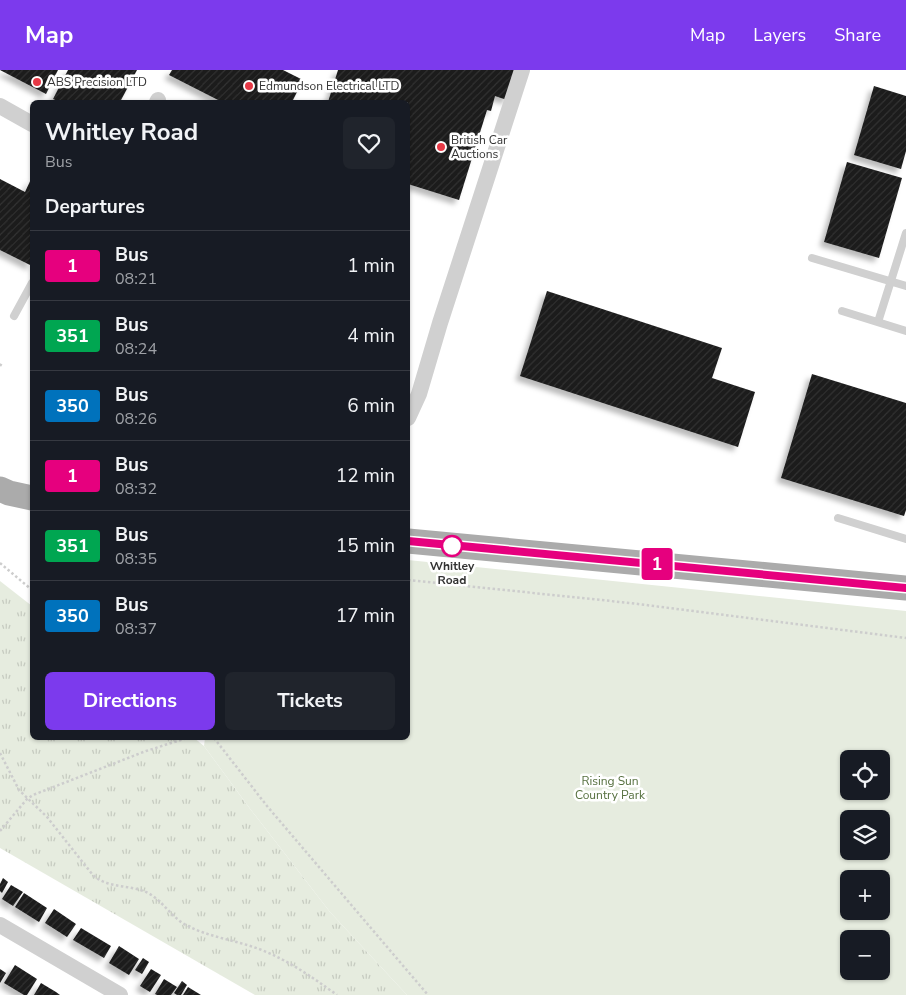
<!DOCTYPE html>
<html lang="en">
<head>
<meta charset="utf-8">
<style>
  body { margin:0; font-family:"Nunito Sans",sans-serif; background:#20242c; color:#f1f3f6; height:100vh; display:flex; flex-direction:column; font-size:19px; white-space:nowrap }
  * { box-sizing:border-box; margin:0 }
  p { font-size:16px; color:#9ea1a6 }
  .icon { flex:none; width:28px; height:28px; fill:none; stroke:currentColor; stroke-width:2; stroke-linecap:round; stroke-linejoin:round }
  .map { position:relative; flex:1; overflow:hidden }
  .panel { position:absolute; left:30px; top:30px; width:380px; height:640px; display:flex; flex-direction:column; background:#171b24; border-radius:8px; box-shadow:0 1px 4px #0004 }
  .panel>* { flex:none }
  .badge { padding:0 10px; border-radius:4px; font-size:18px; line-height:32px }
  .buttons { position:absolute; left:840px; top:680px; display:grid; gap:10px }
  .buttons a { display:grid; place-items:center; width:50px; height:50px; border-radius:8px; background:#171b24; box-shadow:0 1px 4px #0004; font-size:25px }
  .map>.badge { position:absolute; translate:-50% -50%; box-shadow:0 0 0 2px #fff }
  h2 { padding:0 15px; font-size:19px; line-height:45px }
  .round { display:grid; place-items:center; flex:none; width:52px; height:52px; border-radius:8px; background:#20242c }
  .summary { display:flex; align-items:center; justify-content:space-between; height:85px; padding:0 15px }
  h1 { font-size:24px; font-weight:700; line-height:38px }
  .action { display:flex; gap:10px; margin-top:auto; padding:10px 15px }
  .action a { flex:1; height:58px; border-radius:8px; background:#7c3aed; color:#fff; font-size:20px; font-weight:700; line-height:58px; text-align:center }
  .action a+a { background:#20242c; color:#f1f3f6 }
  ul { padding:0; list-style:none }
  li { display:flex; align-items:center; gap:15px; height:70px; padding:0 15px; border-top:1px solid #363941 }
  li div { flex:1 }
  li b { display:block; font-size:19px }
  li em { font-style:normal }
  li .badge { min-width:55px; font-weight:700; text-align:center }
  header { display:flex; align-items:center; gap:30px; box-sizing:border-box; height:70px; padding:0 25px; background:#7c3aed; color:#fff }
  header strong { font-size:24px }
  nav { display:flex; gap:28px; margin-inline-start:auto; font-size:18px }
  .map>svg:first-child { display:block }
  .grass { fill:url(#grass-tufts) }
  .green { fill:#e6ecdf; fill-rule:evenodd }
  .building { fill:url(#building-hatch); filter:url(#shadow) }
  .lines { fill:none; stroke-linecap:round; stroke-linejoin:round }
  .path { stroke:#cdcdcd; stroke-width:2.5; stroke-dasharray:2.5 2.5; stroke-linecap:butt }
  .lane { stroke:#d0d0d0; stroke-width:8 }
  .street { stroke:#d0d0d0; stroke-width:16 }
  .primary { stroke:#ababab; stroke-width:25 }
  .line-casing { stroke:#fff; stroke-width:11 }
  .line { stroke:#e6007e; stroke-width:8 }
  .poi-dot { fill:#e63946; stroke:#fff; stroke-width:2 }
  .stop-dot { fill:#fff; stroke:#e6007e; stroke-width:2.5 }
  .labels { text-anchor:middle; stroke-width:5; stroke-linejoin:round; paint-order:stroke }
  .poi-label { font-size:12px; fill:#333; stroke:#fff; text-anchor:start }
  .stop-label { font-size:12px; font-weight:bold; fill:#333; stroke:#fff }
  .park-label { font-size:12px; fill:#56703f; stroke:#fff }
</style>
</head>
<body>
<header>
<strong>Map</strong>
<nav><a>Map</a><a>Layers</a><a>Share</a></nav>
</header>
<div class="map">
<svg width="906" height="925" viewBox="0 0 906 925">
  <defs>
    <pattern id="grass-tufts" width="24" height="20" patternUnits="userSpaceOnUse" patternTransform="scale(1.25)"><rect width="24" height="20" fill="#e6ecdf"/><path d="M3 7l-1-3M5 7V3M7 7l1-3M15 17l-1-3M17 17v-4M19 17l1-3" fill="none" stroke="#c6cbc0"/></pattern>
    <pattern id="building-hatch" width="6" height="6" patternUnits="userSpaceOnUse" patternTransform="scale(1.25)"><rect width="6" height="6" fill="#1a1a1a"/><path d="M-1 1l2-2M0 6l6-6M5 7l2-2" fill="none" stroke="#333"/></pattern>
    <filter id="shadow"><feDropShadow dx="-4.5" dy="4.5" stdDeviation="2.5" flood-color="#0004"/></filter>
  </defs>
  <rect width="100%" height="100%" fill="#fff"/>
  <path class="grass" d="M0,511L32,536V668H194L204,676L251,740L330,842L407,925H255L0,778Z"/>
  <path class="green" d="M408,490L906,541V925H407L330,842L251,740L204,676L205,668H408ZM849,689H881V721H849ZM849,749H881V781H849ZM849,809H881V841H849ZM849,869H881V901H849Z"/>
  <path class="building" d="M0,0H58L46,24Z
    M68,0H137L120,32H60L53,29Z
    M172,0H283L303,10L292,32H222L169,5Z
    M338,0H517L507,30L495,26L491,41L487,40L459,130L408,114V32H328Z
    M874,16L906,26V81L901,99L854,85Z
    M847,92L902,108L879,188L824,172Z
    M32,107V196L0,180V109L25,122Z
    M547,221L722,278L712,308L755,322L738,377L520,306Z
    M812,304L906,333V440L904,446L781,408Z
    M3,808L8,812L2,823L0,821V814Z
    M11,815L23,822L13,836L2,829Z
    M24,823L47,838L39,852L15,837Z
    M54,839L76,854L67,867L45,853Z
    M81,858L111,876L104,888L73,870Z
    M119,876L139,889L129,905L109,893Z
    M143,888L149,892L142,904L135,900Z
    M15,895L37,909L27,925H24L4,913Z
    M0,899L6,903L0,913Z
    M151,899L161,905L150,922L140,916Z
    M164,909L177,917L171,925H157L155,924Z
    M182,911L187,915L181,925H177L174,923Z
    M41,913L56,922L60,925H34Z
    M188,917L201,925H183Z"/>
  <g class="lines">
    <path class="path" d="M0,296L2,293
      M0,493L32,520
      M408,510L630,533L906,568
      M214,668L267,736L428,925
      M0,683L19,720L47,747L92,804C106,819 130,814 148,823C163,831 171,847 186,855C208,867 235,870 259,879C288,890 312,907 337,925
      M0,761L27,729L33,725L146,681L187,668"/>
    <path class="lane" d="M812,188L906,216
      M842,241L906,261
      M14,246L32,213
      M878,252L906,163
      M838,448L906,469"/>
    <path class="street" d="M157,32L158,30
      M0,36L32,54
      M408,348L419,324L440,253L522,0
      M0,855L120,925"/>
    <path class="primary" d="M0,419L9,423L32,428
      M408,471L906,518"/>
  </g>
  <g class="lines">
    <g class="line-casing">
      <path id="line" d="M408,471L906,518"/>
    </g>
    <use href="#line" class="line"/>
  </g>
  <g class="poi-dot">
    <circle cx="37" cy="12" r="5"/>
    <circle cx="249" cy="16" r="5"/>
    <circle cx="441" cy="77" r="5"/>
  </g>
  <circle class="stop-dot" cx="452" cy="476" r="10"/>
  <g class="labels">
    <g class="poi-label">
      <text x="47" y="16">ABS Precision LTD</text>
      <text x="259" y="20">Edmundson Electrical LTD</text>
      <text x="451" y="74">British Car<tspan x="451" dy="14">Auctions</tspan></text>
    </g>
    <g class="stop-label">
      <text x="452" y="500">Whitley<tspan x="452" dy="14">Road</tspan></text>
    </g>
    <g class="park-label">
      <text x="610" y="715">Rising Sun<tspan x="610" dy="14">Country Park</tspan></text>
    </g>
  </g>
</svg>
<div class="buttons">
<a><svg class="icon" aria-label="locate" viewBox="0 0 24 24"><circle cx="12" cy="12" r="6"/><path d="M12 2v4M12 18v4M2 12h4M18 12h4"/></svg></a>
<a><svg class="icon" aria-label="layers" viewBox="0 0 24 24"><path d="M12 4l9 5-9 5-9-5zM3 14l9 5 9-5"/></svg></a>
<a>+</a>
<a>−</a>
</div>
<b class="badge" style="left:657px;top:494px;background:#e6007e;color:#fff">1</b>
<section class="panel">
<div class="summary"><div><h1>Whitley Road</h1><p>Bus</p></div><a class="round"><svg class="icon" aria-label="heart" viewBox="0 0 24 24"><path d="M12 20l-8-8c-3-5 5-10 8-4 3-6 11-1 8 4z"/></svg></a></div>
<h2>Departures</h2>
<ul>
<li><span class="badge" style="background:#e6007e;color:#fff">1</span><div><b>Bus</b><p>08:21</p></div><em>1 min</em></li>
<li><span class="badge" style="background:#00a651;color:#fff">351</span><div><b>Bus</b><p>08:24</p></div><em>4 min</em></li>
<li><span class="badge" style="background:#0072bc;color:#fff">350</span><div><b>Bus</b><p>08:26</p></div><em>6 min</em></li>
<li><span class="badge" style="background:#e6007e;color:#fff">1</span><div><b>Bus</b><p>08:32</p></div><em>12 min</em></li>
<li><span class="badge" style="background:#00a651;color:#fff">351</span><div><b>Bus</b><p>08:35</p></div><em>15 min</em></li>
<li><span class="badge" style="background:#0072bc;color:#fff">350</span><div><b>Bus</b><p>08:37</p></div><em>17 min</em></li>
</ul>
<div class="action"><a>Directions</a><a>Tickets</a></div>
</section>
</div>
</body>
</html>
